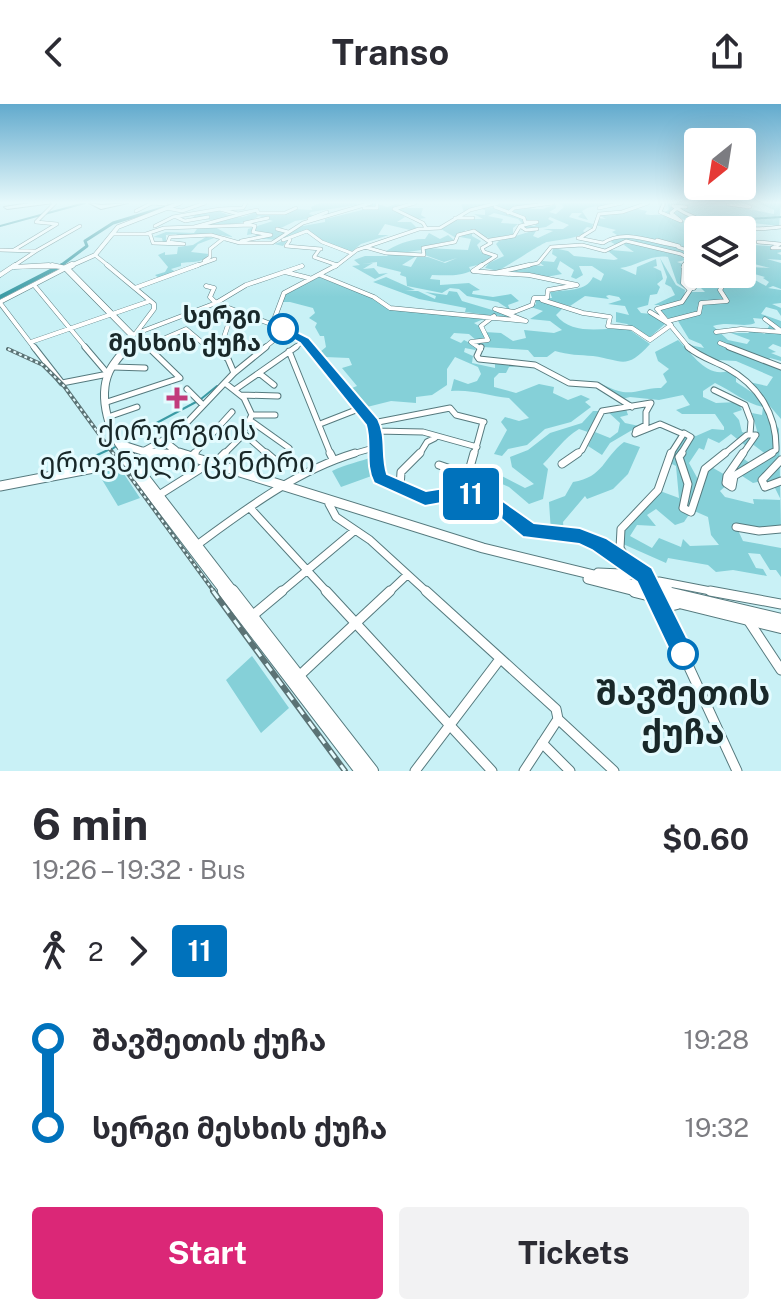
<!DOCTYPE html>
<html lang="en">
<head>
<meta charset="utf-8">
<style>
  body { margin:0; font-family:"Public Sans","Noto Sans Georgian",sans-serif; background:#f2f2f3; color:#2b2b33; height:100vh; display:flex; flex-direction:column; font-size:30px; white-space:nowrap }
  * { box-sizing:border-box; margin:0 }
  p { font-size:26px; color:#7c7c81 }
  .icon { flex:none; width:44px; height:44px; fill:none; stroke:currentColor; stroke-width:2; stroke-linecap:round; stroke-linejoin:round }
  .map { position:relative; height:667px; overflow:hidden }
  .panel { display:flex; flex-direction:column; background:#fff; flex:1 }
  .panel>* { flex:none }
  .badge { padding:0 16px; border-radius:6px; font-size:28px; line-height:52px }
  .needle { width:52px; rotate:210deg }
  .buttons { position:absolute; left:684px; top:24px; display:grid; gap:16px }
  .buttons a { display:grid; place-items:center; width:72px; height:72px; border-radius:8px; background:#fff; box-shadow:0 8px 32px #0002; font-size:40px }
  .map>.badge { position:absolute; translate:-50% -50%; box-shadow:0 0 0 4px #fff }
  .legs { display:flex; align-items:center; gap:12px; height:88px; padding:0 32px; font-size:26px }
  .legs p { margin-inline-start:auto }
  .summary { display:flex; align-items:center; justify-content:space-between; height:136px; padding:0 32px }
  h1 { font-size:44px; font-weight:700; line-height:60px }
  .action { display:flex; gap:16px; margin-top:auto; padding:16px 32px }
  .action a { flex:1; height:92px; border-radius:8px; background:#db2777; color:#fff; font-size:32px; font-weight:700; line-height:92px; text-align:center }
  .action a+a { background:#f2f2f3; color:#2b2b33 }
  ul { padding:0 32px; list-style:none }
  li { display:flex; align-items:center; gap:28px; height:88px; font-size:30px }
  li i { display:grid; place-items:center; width:12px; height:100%; margin:0 10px; background:currentColor }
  li i::after { content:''; width:20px; height:20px; margin:-10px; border:6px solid; border-radius:50%; background:#fff }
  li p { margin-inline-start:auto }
  li:first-child i { background:linear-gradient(#0000 50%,currentColor 0) }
  li:last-child i { background:linear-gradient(currentColor 50%,#0000 0) }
  header { display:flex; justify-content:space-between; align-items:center; height:104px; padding:0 32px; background:#fff; font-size:36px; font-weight:700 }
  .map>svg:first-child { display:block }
  .green { fill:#85d0d8; fill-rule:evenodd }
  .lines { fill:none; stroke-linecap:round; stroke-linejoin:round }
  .stream { stroke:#3a9aa4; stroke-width:2 }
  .river-far1 { stroke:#3a9aa4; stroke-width:3 }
  .river { stroke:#3a9aa4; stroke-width:4 }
  .minor-far4-casing { stroke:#567a7e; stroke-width:4 }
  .minor-far3-casing { stroke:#567a7e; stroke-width:5 }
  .minor-far2-casing { stroke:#567a7e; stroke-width:7 }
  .minor-far1-casing { stroke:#567a7e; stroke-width:9 }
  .minor-casing { stroke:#567a7e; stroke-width:11 }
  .major-far4-casing { stroke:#567a7e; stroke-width:5 }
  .major-far3-casing { stroke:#567a7e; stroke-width:7 }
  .major-far2-casing { stroke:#567a7e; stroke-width:9 }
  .major-far1-casing { stroke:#567a7e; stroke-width:11 }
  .major-casing { stroke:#567a7e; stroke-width:14 }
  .highway-casing { stroke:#567a7e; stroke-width:2 }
  .minor-far4 { stroke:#fff; stroke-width:3 }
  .minor-far3 { stroke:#fff; stroke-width:4 }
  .minor-far2 { stroke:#fff; stroke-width:5 }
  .minor-far1 { stroke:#fff; stroke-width:7 }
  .minor { stroke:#fff; stroke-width:9 }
  .major-far4 { stroke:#fff; stroke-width:4 }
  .major-far3 { stroke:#fff; stroke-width:6 }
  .major-far2 { stroke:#fff; stroke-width:7 }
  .major-far1 { stroke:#fff; stroke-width:9 }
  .major { stroke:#fff; stroke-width:12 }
  .highway { fill:#fff; fill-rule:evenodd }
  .rail-far1-casing { stroke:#5b7375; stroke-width:4 }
  .rail-casing { stroke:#5b7375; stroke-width:6 }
  .rail-far1 { stroke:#e4fbfe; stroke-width:2; stroke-dasharray:3; stroke-linecap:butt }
  .rail { stroke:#e4fbfe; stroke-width:3; stroke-dasharray:9; stroke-linecap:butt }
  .line-1 { fill:#0072bc; stroke:#fff; stroke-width:2 }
  .stop-1-dot { fill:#fff; stroke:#0072bc; stroke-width:4 }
  .poi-dot { fill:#c13b7b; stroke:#e4fbfe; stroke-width:3 }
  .labels { text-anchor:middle; stroke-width:6; stroke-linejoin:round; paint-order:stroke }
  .far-stop-label { font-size:24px; font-weight:bold; fill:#192829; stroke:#e4fbfe; text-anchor:end }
  .poi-label { font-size:28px; fill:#192829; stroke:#e4fbfe }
  .near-stop-label { font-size:34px; font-weight:bold; fill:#192829; stroke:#e4fbfe }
</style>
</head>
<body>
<header><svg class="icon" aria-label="back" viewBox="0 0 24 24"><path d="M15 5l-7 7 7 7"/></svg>Transo<svg class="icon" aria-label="share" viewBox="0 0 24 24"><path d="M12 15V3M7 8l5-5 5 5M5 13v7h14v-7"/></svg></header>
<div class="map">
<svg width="781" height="667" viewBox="0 0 781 667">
  <rect width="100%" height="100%" fill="#c9f1f6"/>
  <path class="green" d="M320,99H357L356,102L369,99L311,108L309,110L319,113L295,117L281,124L287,128L277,136L254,134L257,129L247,131L248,125L273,117L259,112L248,118L213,122L233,133L212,130L179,132L176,130L166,131V138L163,139L162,134L153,133L166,128L194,129L197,125L194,124L215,116L192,115L196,110L222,106L221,108C237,115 244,115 256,107L258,110H284L295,105L312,106L311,103Z
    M374,99L387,103L399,99L397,104H423L421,111L426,114L418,115L395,106L405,113L397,118H411L417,124L410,126L385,120L378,131H389L361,140L351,148L321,136L308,126L291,131L283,142L274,140L286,136L281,135L297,123L325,118V115L362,106Z
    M549,99L530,105H543L556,100V104L549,108L556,110L564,103L560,99H617C606,103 592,100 582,107L588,116L578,113L582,109H572L569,113L593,120L592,124L587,123L583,127L585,129C573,135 559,136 547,138C544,138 504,164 498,167L485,164L489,159L504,152L496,140L499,137L532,127H536L533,132L538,134L553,127L543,125H563L569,121L550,113L548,115L554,118L546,123L526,126L522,122H535L538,118L524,121L518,115L494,109L488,112L503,115L501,119L518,120L513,124V130L492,135L466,126L456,134L441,125L458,115H483L474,110L485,111V106L481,105L484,103L464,108L461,100Z
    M667,99H716L774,110V106L759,99H781L779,122L744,118L745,122L729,119L715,121L721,126L695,123L688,126L698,128V152L689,149L692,157L681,151L685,156L677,158L683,160L681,179L688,185L689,188H705L699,182L701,177L716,180L709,174H715L711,170H744L766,182L769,178L763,174L765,173L751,169L755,168L751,163L770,164L742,157V140L781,143V148L777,149L781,151V156L767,155L781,159V185L773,182L768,184L781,186V199L772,200L781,204V212L777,206L766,203L761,210L781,217V243L773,240L768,244L776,248L771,249L781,253V257L770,254L767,259L781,263V315L749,278L767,282L773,273L736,257L718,256L740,268V273L685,240L704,244L701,240L689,235L678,217L669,215L658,205L662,201H654L675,191L671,183L665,180L667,173L660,154L676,181L685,186L684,194L687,186L677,179L668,153C650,150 638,162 620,164L636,171L637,163L656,155L657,162L653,163L661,167L663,175L657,180L660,183L657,190L650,191L648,201L637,204L641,209L661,211L666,219L649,234L627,220L616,218V208L629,211L625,202L608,200L621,196L619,193L609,191L606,192L609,195L585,192L570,202L541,194H552L550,188H553C568,185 586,188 593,173L601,177L604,170L592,162H579L583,171L576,175L571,173L574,166L560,157L557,165L562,170L541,174L508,169L530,161L544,162L540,159L543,157L554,158L557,153L552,150L553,144L568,147L574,152L614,156L618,155L608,147L611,146L634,148L624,141L625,138L653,144L626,137L618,142L611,138L617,131L612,128L616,126L595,121L597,114L606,115L598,111L633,104L647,107L645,110C652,112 658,110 663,111C673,112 678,119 688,117L664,108L669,106ZM753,214L765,215L770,220L765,230L747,225L749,229H731L750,236L747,240L728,236L713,222C729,217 744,224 755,219Z
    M472,128V132L481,137L477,141L481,148L494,152L486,159L469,163L471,167C457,173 445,171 432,171L430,175L440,176V181L469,179L480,186L473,187L472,190L493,193L511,190L519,197L508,201L510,206L498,198L467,192L459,185L450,184L442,189L407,182L406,173L400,171L401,168L377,162V158L362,160L373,159L363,165L374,164L379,170L388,169L375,175L352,162L360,161L354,156L365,152H387L389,150L384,148C396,141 411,134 425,135L429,129L440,135L448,131L454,136L421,143V146L401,149L418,151L402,161L411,163L417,153H428L445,159L457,154L444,158L425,151V144L468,146L471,135L460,133Z
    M206,133L214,134L198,140L191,148L209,150C202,160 193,157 181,159V162L171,165L177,169L159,174L155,171L165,168L168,163L158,151L165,148V151L177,150L178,143L193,141Z
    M316,171L374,193L386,203L491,212L474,219L479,222L486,235L477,237L469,230L454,229L450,234L461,239L464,236L478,243L475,246L465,244L464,248L473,252L472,259L495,264V258L525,261L509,263L506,269H499L494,274V283L516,289L539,280L554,283L553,289L568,296L581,291L590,295L585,298L591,303L571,318L545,325L527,341L508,345L502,352L494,350L507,326L501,318L505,313L519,317L529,314L509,294C489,292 472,285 451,287L454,275L468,280L477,277L481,270L478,263L455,253L447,265V281L432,291L416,293V299L391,297L363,304L347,286L357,282L342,264L352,261L349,254L325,253L320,248L326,243L324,232H320L315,223L317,219L309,214L315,209L313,204L290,198H279L281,191Z
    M386,173L415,186L405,187H418L435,195L436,192L425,188L447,191L449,187L457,188L462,197L523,215C510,218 481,209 465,208L466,204L419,195L373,178Z
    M536,194L564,203L556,211C572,232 603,224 627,224L650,240C626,267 622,256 593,252C580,251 568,251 555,247L547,253H534L528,246L483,243L475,239L489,235L485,228L501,229L513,237L526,234L524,226L554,229L562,226L550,217L530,215L543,207L531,203L536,200Z
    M678,236C692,249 706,274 728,267L736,272V278L759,293L779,325L781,425L737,424L743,437L781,444V473L776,466H770L760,450L748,449L756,464L763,465L767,472L733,466L716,468L708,461L668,454L666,459L623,440C622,414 642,402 660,387L679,394L676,362L668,358L684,329L696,332L712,325L724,326V323L715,310H682L676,306L690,301L683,291L659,296L630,293L622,295L595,279L581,280C596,272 608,286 623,288C636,290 647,283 661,284L667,278L663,270L669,265L658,257L655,248ZM715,279C732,287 745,299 763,303L762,311L752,309L759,334L742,328L739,316L733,309L742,306L738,298L716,299L703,293V287ZM731,330L746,342L751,339L767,351L751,360L740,352L727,372L708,361L700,379L689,359L699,344L704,346L708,334L719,339ZM739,370L753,379L762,377L774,382L781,396L753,395L754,400L725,393L720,387ZM656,405L675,421L684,418L692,406L708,413L711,431L719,441L690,442L683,435L681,443L659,434L652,444L630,432L637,421L656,422L647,411Z
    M626,305L628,311L620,313L625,319L639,322L610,339L602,351L588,342L595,328L610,334L618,328L620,319L608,308Z
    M593,307H600L588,328L579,325C563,335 556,347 543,360L548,365L543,395L529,400L509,383L486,373L490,366L525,384L534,380L512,363L510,353L528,346L550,329L582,319Z
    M624,338L640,343L628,370L613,385L587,395L585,392L563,418L564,429L551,428L549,398L565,392L573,378C604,373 603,354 624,338Z
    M376,352L377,370L341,383L332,367C347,360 358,358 376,352Z
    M120,364L140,394L118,402L98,369Z
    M252,552L289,604L261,629L226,576Z"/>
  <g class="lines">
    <path class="stream" d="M714,117L781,113
      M0,122L85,99
      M201,295L217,282
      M149,323L196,298
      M112,345L115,343
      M69,364L108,346"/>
    <path class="river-far1" d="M59,163L87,142L85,137L113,119L169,102"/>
    <path class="river" d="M0,193L62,161"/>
    <g class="minor-far4-casing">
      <path id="minor-far4" d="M664,99L660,108L681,117L671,109L676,105
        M728,100L750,103L739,99
        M495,103L524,114L525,118H537L520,122
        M686,103L673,102C705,123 744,128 781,123
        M166,104L182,107L205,99
        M364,104H377V99
        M599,104L622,99
        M394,105L423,119L426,124
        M394,105L415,99
        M257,106L258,109H285L296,104
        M136,107L152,99L166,100
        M508,109L514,104L553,99
        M176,113L185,117L208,113
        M455,114H473
        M309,115L327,108
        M245,119L268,114
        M155,122L173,113L220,105
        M520,122L526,126L537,125
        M194,123L257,106L238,110L220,105L243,104L246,99
        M277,125L288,128
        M114,130H150L153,139L184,140L168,138L170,133L211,131L240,139H272L303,119L371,99
        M146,130L164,124L251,121L255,122L253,128L271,131L241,137
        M581,133L594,125L599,110L622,108L648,99
        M578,134L603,139C625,124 653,139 679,142L657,136
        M283,136L307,127L322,138L351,149
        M290,136L286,142L321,145
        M490,136L514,132L520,122
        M758,138L780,140L772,144H781
        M692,139L698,144
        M365,143L386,149L424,151L423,144L455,138L458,131L474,127L491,139L482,144L484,148L496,152L479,163
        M678,143L698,150
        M0,146L36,147L12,163
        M14,146L57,120L36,118L55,99
        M319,146L314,153L337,161
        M36,147L80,122
        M95,151L110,163
        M204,157L210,153V145L224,134
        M14,163H62
        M193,163L215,155
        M299,163L302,162
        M335,163L357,146L419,125L440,124L470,106L498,99
        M520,163L538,159L551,143L582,141L605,147L626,137L681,150L688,154L683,163"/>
    </g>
    <g class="minor-far3-casing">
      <path id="minor-far3" d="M52,161L66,164
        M107,161L154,200V205L136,229
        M482,161L473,167L495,169
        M684,161L683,179L690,186L682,198L657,205L690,245
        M14,163L49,161
        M285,168L309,174
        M0,171L15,161
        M320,171L374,193L390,204L526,217
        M34,181L87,245
        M206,182L214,184L210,193L216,199L297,230L312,245
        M135,184L198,161
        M689,184H694L695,178L718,170
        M542,196L583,209L610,213L608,222L632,224L650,236L671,221L650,208
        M0,198L66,164
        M0,199L35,245
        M765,215L781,227
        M526,217L495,205L514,208L532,201L534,194H547L548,186L577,181L529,171L495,169L529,161
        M668,217L699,209L701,199L727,197L720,186L723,181
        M272,221L284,189L337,161
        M716,228L741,225L781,228
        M132,231L216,199L246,181L302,162
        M31,238L150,197
        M720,239L734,245
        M149,245V241L186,225L205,241H220
        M220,245L228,221L238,209
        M263,245L286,226
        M293,245L305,236
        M481,245L471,238L488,236L481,222L494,212"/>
    </g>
    <g class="minor-far2-casing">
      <path id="minor-far2" d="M34,243L62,279L108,270L85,243
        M221,243L220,248L228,255L234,269
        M310,243L373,319L377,331L376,351
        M481,243L477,252L479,255L535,261L569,279L597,281L632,303
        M688,243C700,253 714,257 727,264C758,281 777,310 776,346L768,351
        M729,243L781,263
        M289,247L331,351
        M113,263L145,264
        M259,269L274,281
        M187,285L203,301
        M236,285L296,243
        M714,286L745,301L751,317L750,330
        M241,291L278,292
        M107,298L180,274L148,243
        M252,311H275
        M108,313L137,303
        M251,317L289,344
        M373,319L450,304L456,311L484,318
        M320,320L361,304
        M376,327L423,328L477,343
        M243,329L268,351
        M635,330L660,320L683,330
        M143,347L179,327L234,269L266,243
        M193,351L232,308
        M223,351L239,335L252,311L244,294L225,279
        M349,351L377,343
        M419,351L427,338L435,334
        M474,351L483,318
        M575,351L582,346L602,307L651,299L646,308V321L636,326L635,330
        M670,351L684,329L691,333L680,351
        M723,351L747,331H756L742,351"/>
    </g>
    <g class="minor-far1-casing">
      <path id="minor-far1" d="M266,349L280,361
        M330,349L333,355
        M377,349L376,367L383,377L425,394L463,388L490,395L530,427L590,435L644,470
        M682,349L679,353L688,380L683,404L691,408L705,365L725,349
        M743,349L727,372L726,379L732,383L734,372L772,349
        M192,352L195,349
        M781,356L762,376L765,383L781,377
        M216,358L225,349
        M562,360L578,349
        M439,361L468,371
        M400,384L401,368L420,349
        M463,388L474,349
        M159,391L208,360
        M329,400L336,413L370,436L428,489
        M250,404L328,489
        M736,423L759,427L781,425
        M197,441C246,405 296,367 355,349
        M628,457L620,444L621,425L658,386L671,349
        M659,477L721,489
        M280,489L354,427
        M388,489L407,471"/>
    </g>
    <g class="minor-casing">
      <path id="minor" d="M326,487L492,667
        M426,487L556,605L558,615L614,667
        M710,487L781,500
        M657,494L737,667
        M252,512L282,487
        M748,516L781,566
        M299,572L390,487
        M542,639L570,667
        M415,667L500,555
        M524,667L558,615"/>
    </g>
    <g class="major-far4-casing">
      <path id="major-far4" d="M68,163L95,151L118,123L180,99"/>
    </g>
    <g class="major-far3-casing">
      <path id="major-far3" d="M72,161L66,164L132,231L126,245"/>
    </g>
    <g class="major-far2-casing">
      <path id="major-far2" d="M127,243C121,251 113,259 109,268C98,293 109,333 128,351
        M168,335L166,339L175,346
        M120,340L142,347L187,351"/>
    </g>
    <g class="major-far1-casing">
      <path id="major-far1" d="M126,349L131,353
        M179,349L483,444L668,489
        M142,357V370L234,489
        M131,358L137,372L226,489
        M132,359L160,352
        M0,382L130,357
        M598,469L645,471L668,486
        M588,475L643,489"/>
    </g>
    <g class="major-casing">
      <path id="major" d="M224,487L361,667
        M232,487L372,667
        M635,487L781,523
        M659,487L781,516
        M664,510L669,501L677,499"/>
    </g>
    <g class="highway-casing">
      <path id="highway" d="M30,99H53L7,105L4,103Z
        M89,99L101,101L128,99L101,105Z"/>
    </g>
    <use href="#minor-far4" class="minor-far4"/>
    <use href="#minor-far3" class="minor-far3"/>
    <use href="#minor-far2" class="minor-far2"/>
    <use href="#minor-far1" class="minor-far1"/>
    <use href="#minor" class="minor"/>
    <use href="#major-far4" class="major-far4"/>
    <use href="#major-far3" class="major-far3"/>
    <use href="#major-far2" class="major-far2"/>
    <use href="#major-far1" class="major-far1"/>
    <use href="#major" class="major"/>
    <use href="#highway" class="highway"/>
    <g class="rail-far1-casing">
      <path id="rail-far1" d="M8,245L43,261L64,282L215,489"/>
    </g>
    <g class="rail-casing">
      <path id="rail" d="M213,487L345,667"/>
    </g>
    <use href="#rail-far1" class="rail-far1"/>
    <use href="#rail" class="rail"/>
  </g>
  <linearGradient id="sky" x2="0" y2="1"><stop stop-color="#62aacd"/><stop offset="0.51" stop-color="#e7f9fb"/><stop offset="1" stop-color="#e7f9fb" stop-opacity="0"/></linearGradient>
  <rect width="781" height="193" fill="url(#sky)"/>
  <path class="line-1" d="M283,221L309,234L378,315C387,333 381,352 387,370L426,387L463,381L490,388L534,419L580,424L606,434L652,464L695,550L691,558L683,562L675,558L637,478L592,446L579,440L523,433L485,401L463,395L425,402L374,379C364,360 372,340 366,321L300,239L279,227V223Z"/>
  <g class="stop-1-dot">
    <circle cx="283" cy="225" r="14"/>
    <circle cx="683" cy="550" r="14"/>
  </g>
  <path class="poi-dot" d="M173 282h8v8h8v8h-8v8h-8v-8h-8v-8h8z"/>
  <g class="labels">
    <g class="far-stop-label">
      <text x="261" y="219">სერგი<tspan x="261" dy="28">მესხის ქუჩა</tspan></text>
    </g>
    <g class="poi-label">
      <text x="177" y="336">ქირურგიის<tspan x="177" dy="32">ეროვნული ცენტრი</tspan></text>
    </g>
    <g class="near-stop-label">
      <text x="683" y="601">შავშეთის<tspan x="683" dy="39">ქუჩა</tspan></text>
    </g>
  </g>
</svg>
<div class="buttons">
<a><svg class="needle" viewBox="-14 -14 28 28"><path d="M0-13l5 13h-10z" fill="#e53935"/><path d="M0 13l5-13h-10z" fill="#7c7c81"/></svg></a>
<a><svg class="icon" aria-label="layers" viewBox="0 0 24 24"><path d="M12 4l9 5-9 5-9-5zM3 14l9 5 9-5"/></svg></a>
</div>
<b class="badge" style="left:471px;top:390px;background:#0072bc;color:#fff">11</b>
</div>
<section class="panel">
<div class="summary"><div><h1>6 min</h1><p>19:26 – 19:32 · Bus</p></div><b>$0.60</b></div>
<div class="legs"><svg class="icon" aria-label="walk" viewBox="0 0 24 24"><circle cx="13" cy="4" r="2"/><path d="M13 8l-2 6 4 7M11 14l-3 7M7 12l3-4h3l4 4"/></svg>2<svg class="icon" aria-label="forward" viewBox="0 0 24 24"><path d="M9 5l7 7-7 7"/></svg><b class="badge" style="background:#0072bc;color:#fff">11</b></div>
<ul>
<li><i style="color:#0072bc"></i><b>შავშეთის ქუჩა</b><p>19:28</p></li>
<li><i style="color:#0072bc"></i><b>სერგი მესხის ქუჩა</b><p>19:32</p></li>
</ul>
<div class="action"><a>Start</a><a>Tickets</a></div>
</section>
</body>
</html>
